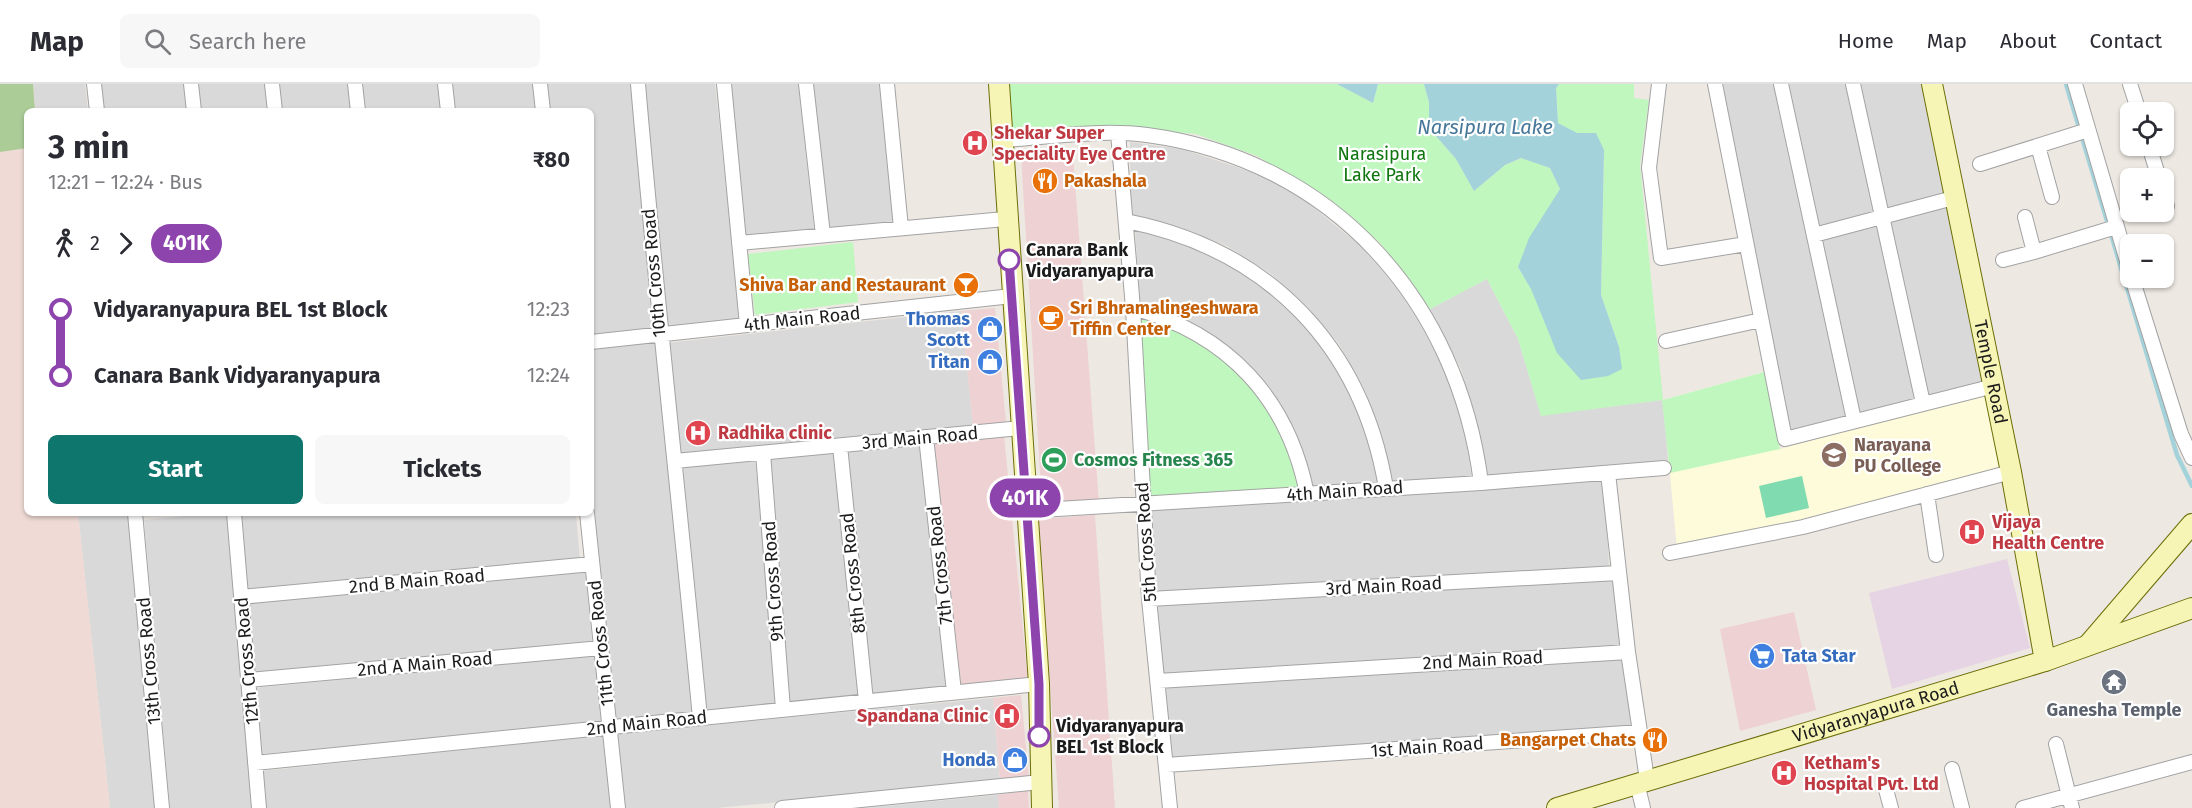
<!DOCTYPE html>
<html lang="en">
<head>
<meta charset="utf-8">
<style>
  body { margin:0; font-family:"Fira Sans",sans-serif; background:#f7f7f7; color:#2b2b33; height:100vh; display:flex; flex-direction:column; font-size:22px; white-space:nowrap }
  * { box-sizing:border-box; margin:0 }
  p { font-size:20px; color:#7c7c81 }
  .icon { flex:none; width:33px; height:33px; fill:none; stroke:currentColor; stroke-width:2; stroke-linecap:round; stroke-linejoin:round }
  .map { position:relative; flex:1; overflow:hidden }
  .details { position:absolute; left:24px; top:24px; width:570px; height:408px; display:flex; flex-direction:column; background:#fff; border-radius:9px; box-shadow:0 2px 4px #0004 }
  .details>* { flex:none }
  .badge { padding:0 12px; border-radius:20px; font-size:21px; line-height:39px }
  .fabs { position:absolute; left:2120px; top:18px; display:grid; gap:12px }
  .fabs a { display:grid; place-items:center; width:54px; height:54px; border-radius:9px; background:#fff; box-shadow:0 2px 4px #0004; font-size:30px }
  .map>.badge { position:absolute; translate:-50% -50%; box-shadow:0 0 0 3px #fff }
  .legs { display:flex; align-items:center; gap:9px; height:66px; padding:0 24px; font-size:20px }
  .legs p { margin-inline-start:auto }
  .headline { display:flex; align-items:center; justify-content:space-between; height:102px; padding:0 24px }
  h1 { font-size:33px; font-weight:700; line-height:45px }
  .action { display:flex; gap:12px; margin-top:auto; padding:12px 24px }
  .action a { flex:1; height:69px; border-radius:9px; background:#0f766e; color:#fff; font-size:24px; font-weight:700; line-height:69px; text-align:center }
  .action a+a { background:#f7f7f7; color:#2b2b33 }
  ul { padding:0 24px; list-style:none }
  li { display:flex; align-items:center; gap:21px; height:66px; font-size:22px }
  li i { display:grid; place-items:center; width:9px; height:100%; margin:0 8px; background:currentColor }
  li i::after { content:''; width:15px; height:15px; margin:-8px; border:4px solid; border-radius:50%; background:#fff }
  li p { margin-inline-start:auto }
  li:first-child i { background:linear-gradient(#0000 50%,currentColor 0) }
  li:last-child i { background:linear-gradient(currentColor 50%,#0000 0) }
  header { display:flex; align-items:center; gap:36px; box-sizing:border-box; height:84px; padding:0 30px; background:#fff; border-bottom:2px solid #e1e1e2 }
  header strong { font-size:28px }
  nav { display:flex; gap:33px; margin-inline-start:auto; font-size:21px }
  .search { width:420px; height:54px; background:#f7f7f7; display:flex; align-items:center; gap:15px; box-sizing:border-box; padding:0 21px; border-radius:9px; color:#7c7c81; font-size:22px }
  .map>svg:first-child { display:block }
  .residential { fill:#dad9d9 }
  .commercial { fill:#eed1d2 }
  .industrial { fill:#e6d4e4 }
  .education { fill:#fefbda }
  .military { fill:#efdad5 }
  .forest { fill:#abcc97 }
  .park { fill:#bff7bf }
  .pitch { fill:#81dbb0 }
  .water { fill:#a3d2da }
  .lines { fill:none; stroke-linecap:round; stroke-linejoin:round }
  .stream { stroke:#a3d2da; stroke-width:4.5 }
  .street-casing { stroke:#a3a3a3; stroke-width:16 }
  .secondary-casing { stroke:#6c6e08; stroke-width:22 }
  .street { stroke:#fff; stroke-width:14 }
  .secondary { stroke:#f7f5b6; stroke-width:20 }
  .line-1-casing { stroke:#fff; stroke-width:14 }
  .line-1 { stroke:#8e44ad; stroke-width:9 }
  .stop-1-dot { fill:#fff; stroke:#8e44ad; stroke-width:3 }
  .labels { text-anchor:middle; stroke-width:4.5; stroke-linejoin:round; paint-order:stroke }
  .health-label { font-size:18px; font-weight:bold; fill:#be3a42; stroke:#fff; text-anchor:start }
  .park-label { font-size:18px; fill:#0e760e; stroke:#fff }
  .food-label { font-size:18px; font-weight:bold; fill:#c56008; stroke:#fff; text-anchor:start }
  .stop-label { font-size:18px; font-weight:bold; fill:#1c1c1c; stroke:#fff; text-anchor:start }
  .street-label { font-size:18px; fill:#1c1c1c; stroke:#fff }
  .shop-label { font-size:18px; font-weight:bold; fill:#366cbe; stroke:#fff; text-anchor:end }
  .education-label { font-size:18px; font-weight:bold; fill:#785e54; stroke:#fff; text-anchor:start }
  .leisure-label { font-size:18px; font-weight:bold; fill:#27864d; stroke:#fff; text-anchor:start }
  .worship-label { font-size:18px; font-weight:bold; fill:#5b616d; stroke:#fff }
  .water-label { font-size:20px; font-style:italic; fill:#467799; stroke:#fff }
</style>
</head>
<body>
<header>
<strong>Map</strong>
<div class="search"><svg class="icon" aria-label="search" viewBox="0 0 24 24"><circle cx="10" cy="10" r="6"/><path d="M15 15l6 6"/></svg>Search here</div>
<nav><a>Home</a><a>Map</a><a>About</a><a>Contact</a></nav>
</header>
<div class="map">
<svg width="2192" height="724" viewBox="0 0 2192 724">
  <rect width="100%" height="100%" fill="#ede8e2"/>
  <path class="residential" d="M33,0H85L88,27H35Z
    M100,0H185L188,27H102Z
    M197,0H267L270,27H199Z
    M279,0H350L353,27H281Z
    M361,0H438L441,27H364Z
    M449,0H536L539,27H452Z
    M546,0H632L656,244L591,251V27H548Z
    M643,0H715L740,235L666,242Z
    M730,0H798L814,145L746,152Z
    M810,0H882L896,137L825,144Z
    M1720,0H1777L1850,333L1789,350Z
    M1786,0H1848L1877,130L1817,145Z
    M1857,0H1921L1946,112L1886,126Z
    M1130,58L1182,65L1258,90L1304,116L1367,167L1404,210L1419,234L1445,284L1463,338L1472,394L1391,400L1382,351L1364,304L1339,260L1307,222L1270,189L1227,162L1180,143L1131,132Z
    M1946,122L1987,301L1927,314L1887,136Z
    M1878,139L1920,317L1857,333L1818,154Z
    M1135,145L1202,166L1243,188L1281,216L1314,250L1353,310L1382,400L1309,406L1252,285L1219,255L1201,243L1181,233L1140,219Z
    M1487,195L1518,255L1541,331L1663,316L1668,377L1485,393L1479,348L1461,285L1430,225Z
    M961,227L973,342L677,373L666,259Z
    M655,258L693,630L615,638L591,409V265Z
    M925,357L949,607L869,615L845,365Z
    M838,366L861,615L789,622L766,373Z
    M755,374L778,623L705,630L681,382Z
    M1604,397L1609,482L1152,510L1147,425Z
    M78,429H131L160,724H110Z
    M213,429H228L255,724H170L144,436Z
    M239,429H576L580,476L246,508Z
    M585,486L592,557L254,590L247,518Z
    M1617,491L1621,564L1158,593L1154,520Z
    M595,571L602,638L261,670L255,604Z
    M1627,573L1631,645L1167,675L1163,603Z
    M993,614L1000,697L716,724H623L616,650Z
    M604,651L612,724H266L263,687Z
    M998,711L999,724H866Z"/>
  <path class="commercial" d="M1021,70L1073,71L1099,419L1042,422Z
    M995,224L1006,338L973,342L961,227Z
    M1004,351L1028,597L956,604L932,358Z
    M1095,431L1115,724H1059L1038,435Z
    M1794,528L1816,626L1740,647L1720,545Z
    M1021,611L1029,694L1000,697L993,614Z
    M1028,706L1029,724H999L998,711Z"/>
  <path class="industrial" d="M2007,475L2030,564L1892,605L1869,509Z"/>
  <path class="education" d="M1764,288L1780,365L1990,308L2004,387L1791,440L1677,465L1663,316Z"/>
  <path class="military" d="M0,0H33L35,27H27V429H78L110,724H0Z"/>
  <path class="forest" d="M0,0H33L35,27H27V64L0,68Z"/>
  <path class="park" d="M1008,0H1337L1373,19L1378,0H1424L1429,18V44L1456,75L1474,107L1505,81L1522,74L1550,84L1560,105L1518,183L1531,205L1619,263L1601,211L1604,66L1558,39L1556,4L1559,0H1634V14L1649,16L1640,81L1663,316L1764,288L1780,365L1670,389L1662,316L1541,332L1518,255L1487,195L1430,225L1381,160L1335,119L1257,72L1196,50L1118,43L1012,49Z
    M853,158L858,218L755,231L748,170Z
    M1139,232L1190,251L1248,295L1282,346L1300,405L1151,416Z"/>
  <path class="pitch" d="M1802,392L1809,424L1766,434L1759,402Z"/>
  <path class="water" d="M1337,0H1378L1373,19Z
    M1424,0H1559L1556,4L1558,39L1577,49H1596L1604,66L1601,211L1619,263L1622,285L1608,292L1581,296L1557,269L1531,205L1518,183L1529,154L1560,105L1550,84L1521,74L1505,81L1474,107L1456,75L1429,44V18Z"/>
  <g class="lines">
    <path class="stream" d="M2066,0L2177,371L2192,402"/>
    <g class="street-casing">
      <path id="street" d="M94,0L97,27
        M191,0L194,27
        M272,0L275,27
        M355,0L358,27
        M445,0L448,27
        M540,0L543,27
        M638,0C656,212 680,422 700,634
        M724,0L747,241
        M806,0L823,151
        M887,0L901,144
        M1659,0L1649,84L1661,174L1746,160
        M1715,0L1785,355L1994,302
        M1781,0L1854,336
        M1853,0L1923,319
        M2075,0L2130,187
        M2130,0L2139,28
        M1118,49L1133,224L1149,515L1170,724
        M1003,56C1050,53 1100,45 1147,51C1333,76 1458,217 1481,399
        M2038,62L2052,113
        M2149,62L2159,94
        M1980,80L2088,46
        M2163,110L2167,122
        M2025,133L2034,168L2116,143
        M1126,137C1268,165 1362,261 1386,404
        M1814,151L1957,113
        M739,159L1005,135
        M2003,176L2034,168
        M2132,194L2181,350L2192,374
        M1133,224C1228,250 1288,314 1307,410
        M1666,257L1761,236
        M591,258L1012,212
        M926,353L954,608
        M840,362L866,617
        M763,369L783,625
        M675,377L1021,344
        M1927,410L1936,471
        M1025,427L1481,399L1664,384
        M135,429L162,724
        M234,429L259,724
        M587,429L618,724
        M1670,469L1803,443L2011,388
        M241,513L592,480
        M1149,515L1618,489
        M1628,568L1640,648
        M248,596L601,564
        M1158,597L1628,568L1608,389
        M2056,660L2072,724
        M255,679L1039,600
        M1166,681L1640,648L1647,696
        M1952,685L1962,724
        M1637,699L1643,724
        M1885,702L1891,724
        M782,724L1040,698
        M2023,724L2192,678"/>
    </g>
    <g class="secondary-casing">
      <g id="secondary">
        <path d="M999,0L1039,600L1042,724"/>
        <path id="s1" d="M1932,0L2011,388L2045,577"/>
        <path d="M2088,561L2192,440"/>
        <path id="s2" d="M1557,724L2045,577L2192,524"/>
      </g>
    </g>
    <use href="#street" class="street"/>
    <use href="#secondary" class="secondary"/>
  </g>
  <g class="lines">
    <g class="line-1-casing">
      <path id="line-1" d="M1009,176L1039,600V652"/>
    </g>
    <use href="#line-1" class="line-1"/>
  </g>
  <defs>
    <g id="hospital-disc" transform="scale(1.35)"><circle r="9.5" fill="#e0444e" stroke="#fff"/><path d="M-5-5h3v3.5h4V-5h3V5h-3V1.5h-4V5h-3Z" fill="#fff"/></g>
    <g id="restaurant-disc" transform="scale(1.35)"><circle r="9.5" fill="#e8710a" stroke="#fff"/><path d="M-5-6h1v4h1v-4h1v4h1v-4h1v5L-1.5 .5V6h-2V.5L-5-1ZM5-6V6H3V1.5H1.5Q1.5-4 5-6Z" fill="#fff"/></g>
    <g id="bar-disc" transform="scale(1.35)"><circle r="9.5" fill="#e8710a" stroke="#fff"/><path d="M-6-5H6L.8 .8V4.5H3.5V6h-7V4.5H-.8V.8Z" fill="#fff"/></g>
    <g id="cafe-disc" transform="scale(1.35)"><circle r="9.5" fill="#e8710a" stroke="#fff"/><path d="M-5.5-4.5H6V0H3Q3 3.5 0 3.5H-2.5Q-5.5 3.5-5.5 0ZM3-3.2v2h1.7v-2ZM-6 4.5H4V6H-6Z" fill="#fff"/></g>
    <g id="shop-disc" transform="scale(1.35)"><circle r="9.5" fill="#3f7fe0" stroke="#fff"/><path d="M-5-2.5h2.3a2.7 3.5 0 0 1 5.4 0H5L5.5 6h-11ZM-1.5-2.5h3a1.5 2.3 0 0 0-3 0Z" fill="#fff"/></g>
    <g id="school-disc" transform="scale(1.35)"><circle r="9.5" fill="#8d6e63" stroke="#fff"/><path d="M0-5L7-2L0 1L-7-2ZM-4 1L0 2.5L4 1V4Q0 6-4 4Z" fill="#fff"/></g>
    <g id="stadium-disc" transform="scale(1.35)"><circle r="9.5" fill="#2e9e5b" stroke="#fff"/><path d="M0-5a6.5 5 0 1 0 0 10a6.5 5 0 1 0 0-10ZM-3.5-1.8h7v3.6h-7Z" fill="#fff"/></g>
    <g id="supermarket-disc" transform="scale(1.35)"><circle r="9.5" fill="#3f7fe0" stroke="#fff"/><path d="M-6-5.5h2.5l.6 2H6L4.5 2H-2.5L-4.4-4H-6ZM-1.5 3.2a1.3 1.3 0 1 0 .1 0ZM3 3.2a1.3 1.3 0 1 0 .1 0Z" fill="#fff"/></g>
    <g id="temple-disc" transform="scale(1.35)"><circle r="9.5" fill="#6b7280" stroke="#fff"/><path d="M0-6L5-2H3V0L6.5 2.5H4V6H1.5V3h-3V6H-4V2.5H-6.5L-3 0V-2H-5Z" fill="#fff"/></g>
  </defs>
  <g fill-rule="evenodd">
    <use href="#hospital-disc" x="975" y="59"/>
    <use href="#restaurant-disc" x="1045" y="97"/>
    <use href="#bar-disc" x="966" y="201"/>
    <use href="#cafe-disc" x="1051" y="234"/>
    <use href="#shop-disc" x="990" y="245"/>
    <use href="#shop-disc" x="990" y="278"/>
    <use href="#hospital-disc" x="698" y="349"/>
    <use href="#school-disc" x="1834" y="371"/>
    <use href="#stadium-disc" x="1054" y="376"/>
    <use href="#hospital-disc" x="1972" y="448"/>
    <use href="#supermarket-disc" x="1762" y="572"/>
    <use href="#temple-disc" x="2114" y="598"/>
    <use href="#hospital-disc" x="1007" y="632"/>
    <use href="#restaurant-disc" x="1655" y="656"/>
    <use href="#shop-disc" x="1015" y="676"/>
    <use href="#hospital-disc" x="1784" y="689"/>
  </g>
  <g class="stop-1-dot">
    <circle cx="1009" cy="176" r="10"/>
    <circle cx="1039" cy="652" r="10"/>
  </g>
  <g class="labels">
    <g class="health-label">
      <text x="994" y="55">Shekar Super<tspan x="994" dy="21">Speciality Eye Centre</tspan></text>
      <text x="718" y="355">Radhika clinic</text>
      <text x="1992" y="444">Vijaya<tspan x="1992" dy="21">Health Centre</tspan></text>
      <text x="988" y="638" text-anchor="end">Spandana Clinic</text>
      <text x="1804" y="685">Ketham's<tspan x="1804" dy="21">Hospital Pvt. Ltd</tspan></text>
    </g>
    <g class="park-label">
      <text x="1382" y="76">Narasipura<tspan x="1382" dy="21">Lake Park</tspan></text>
    </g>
    <g class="food-label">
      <text x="1064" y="103">Pakashala</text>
      <text x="946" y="207" text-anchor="end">Shiva Bar and Restaurant</text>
      <text x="1070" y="230">Sri Bhramalingeshwara<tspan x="1070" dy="21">Tiffin Center</tspan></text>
      <text x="1636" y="662" text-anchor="end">Bangarpet Chats</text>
    </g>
    <g class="stop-label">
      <text x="1026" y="172">Canara Bank<tspan x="1026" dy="21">Vidyaranyapura</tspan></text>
      <text x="1056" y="648">Vidyaranyapura<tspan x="1056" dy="21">BEL 1st Block</tspan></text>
    </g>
    <g class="street-label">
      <text transform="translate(654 189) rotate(-95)" y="6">10th Cross Road</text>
      <text transform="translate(802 235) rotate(-6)" y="6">4th Main Road</text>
      <text dy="6" stroke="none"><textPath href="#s1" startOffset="294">Temple Road</textPath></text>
      <text transform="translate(920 354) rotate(-5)" y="6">3rd Main Road</text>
      <text transform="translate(1345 407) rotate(-4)" y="6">4th Main Road</text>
      <text transform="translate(1146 458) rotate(-94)" y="6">5th Cross Road</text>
      <text transform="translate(940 481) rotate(-96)" y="6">7th Cross Road</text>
      <text transform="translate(853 489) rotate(-96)" y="6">8th Cross Road</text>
      <text transform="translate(417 497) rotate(-5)" y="6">2nd B Main Road</text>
      <text transform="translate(773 497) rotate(-94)" y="6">9th Cross Road</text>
      <text transform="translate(1384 502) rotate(-3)" y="6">3rd Main Road</text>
      <text transform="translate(601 559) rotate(-96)" y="6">11th Cross Road</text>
      <text transform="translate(1483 576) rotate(-3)" y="6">2nd Main Road</text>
      <text transform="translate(149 577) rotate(-95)" y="6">13th Cross Road</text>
      <text transform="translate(247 577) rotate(-95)" y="6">12th Cross Road</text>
      <text transform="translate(425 580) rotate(-5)" y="6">2nd A Main Road</text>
      <text dy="6" stroke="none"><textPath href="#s2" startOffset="333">Vidyaranyapura Road</textPath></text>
      <text transform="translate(647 639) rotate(-6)" y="6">2nd Main Road</text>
      <text transform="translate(1427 663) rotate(-4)" y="6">1st Main Road</text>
    </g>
    <g class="shop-label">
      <text x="970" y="241">Thomas<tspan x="970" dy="21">Scott</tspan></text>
      <text x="970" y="284">Titan</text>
      <text x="1782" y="578" text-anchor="start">Tata Star</text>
      <text x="996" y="682">Honda</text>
    </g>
    <g class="education-label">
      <text x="1854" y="367">Narayana<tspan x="1854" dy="21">PU College</tspan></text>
    </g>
    <g class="leisure-label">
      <text x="1074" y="382">Cosmos Fitness 365</text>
    </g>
    <g class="worship-label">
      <text x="2114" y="632">Ganesha Temple</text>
    </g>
    <g class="water-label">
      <text x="1485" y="50">Narsipura Lake</text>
    </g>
  </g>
</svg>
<div class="fabs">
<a><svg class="icon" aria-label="locate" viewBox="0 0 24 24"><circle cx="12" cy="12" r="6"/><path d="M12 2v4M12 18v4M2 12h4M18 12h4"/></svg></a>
<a>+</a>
<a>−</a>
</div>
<b class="badge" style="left:1025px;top:414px;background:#8e44ad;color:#fff">401K</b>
<section class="details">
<div class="headline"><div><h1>3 min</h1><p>12:21 – 12:24 · Bus</p></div><b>₹80</b></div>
<div class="legs"><svg class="icon" aria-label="walk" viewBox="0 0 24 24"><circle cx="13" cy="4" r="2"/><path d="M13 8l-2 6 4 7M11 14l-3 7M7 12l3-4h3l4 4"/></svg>2<svg class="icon" aria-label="forward" viewBox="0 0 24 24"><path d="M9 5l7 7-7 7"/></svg><b class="badge" style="background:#8e44ad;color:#fff">401K</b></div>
<ul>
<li><i style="color:#8e44ad"></i><b>Vidyaranyapura BEL 1st Block</b><p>12:23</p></li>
<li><i style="color:#8e44ad"></i><b>Canara Bank Vidyaranyapura</b><p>12:24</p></li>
</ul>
<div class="action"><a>Start</a><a>Tickets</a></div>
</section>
</div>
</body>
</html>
